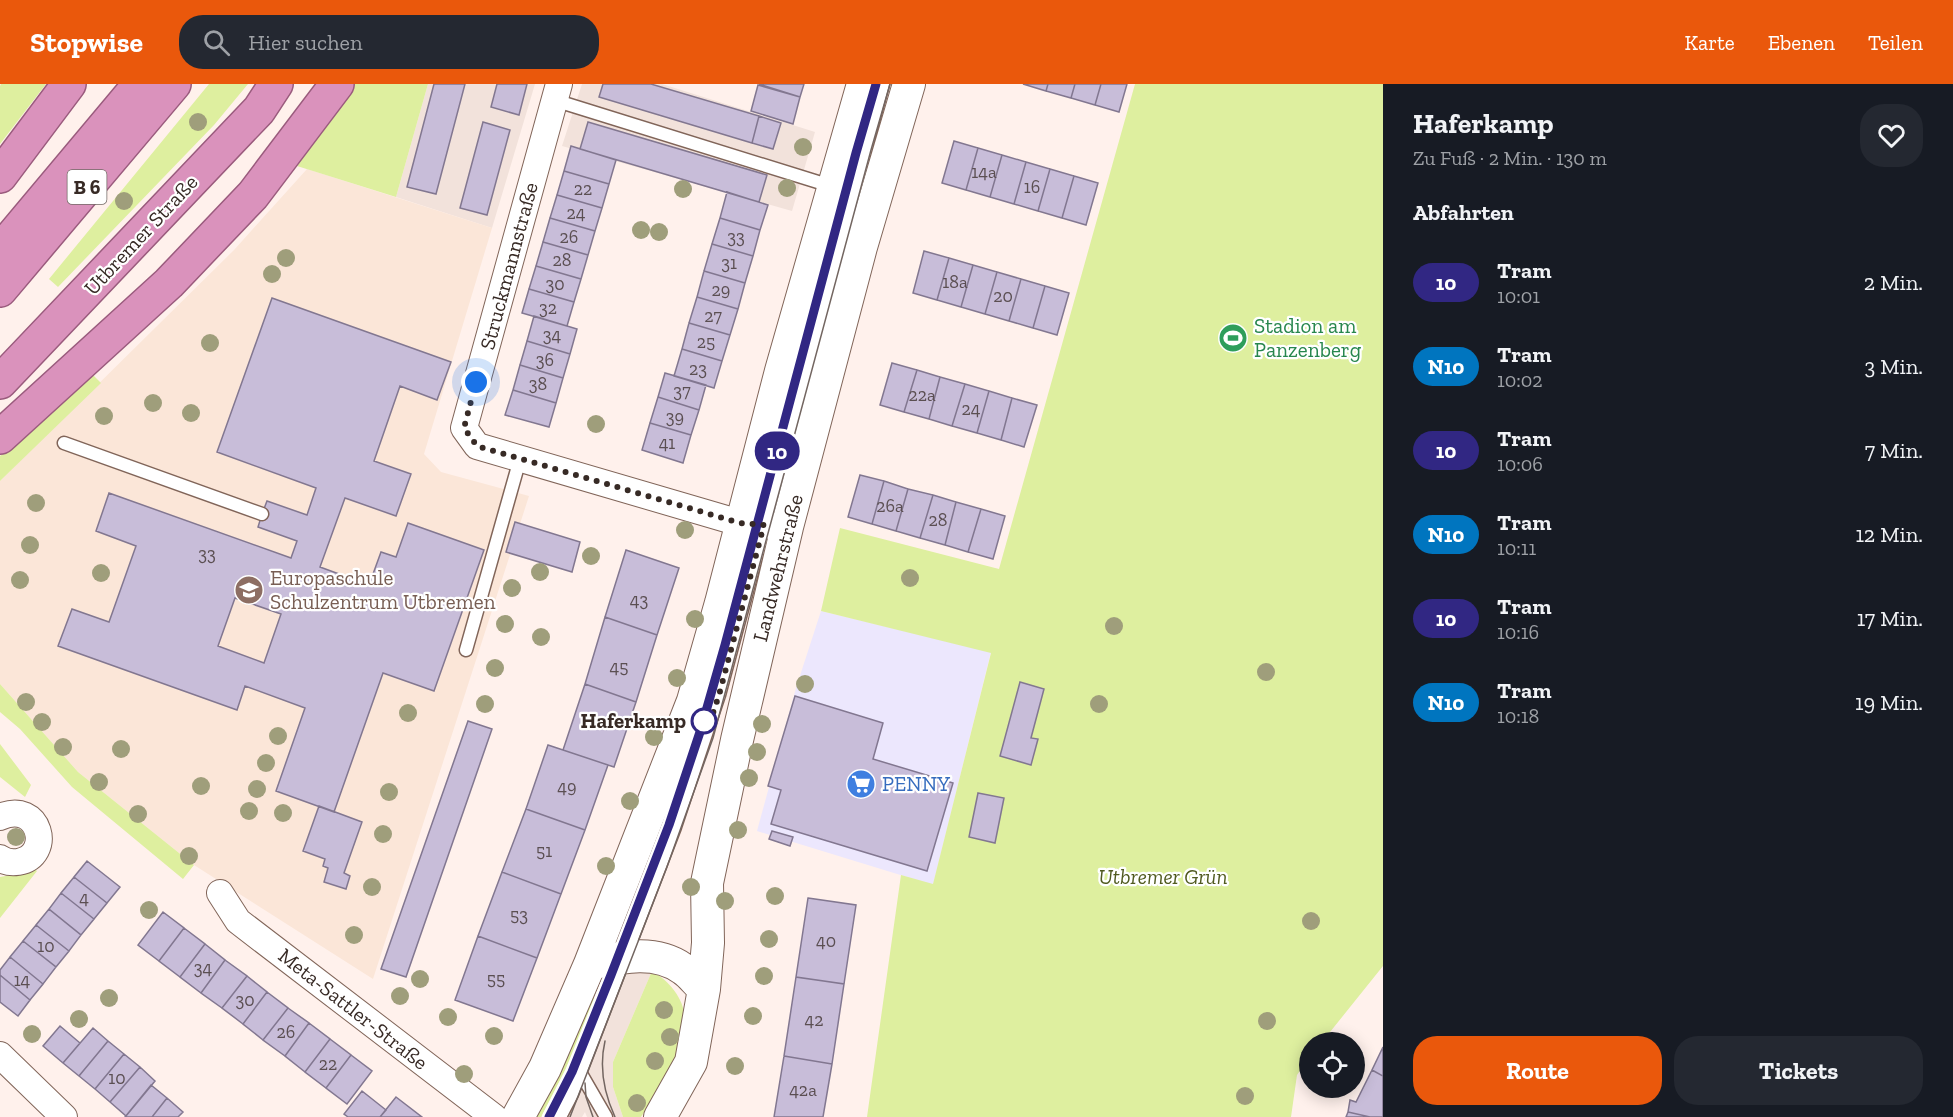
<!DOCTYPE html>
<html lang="de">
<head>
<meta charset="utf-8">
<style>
  body { margin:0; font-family:"Zilla Slab",serif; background:#242831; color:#f1f3f6; height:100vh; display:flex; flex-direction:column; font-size:22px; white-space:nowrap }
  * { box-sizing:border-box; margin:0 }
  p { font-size:20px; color:#9ea1a6 }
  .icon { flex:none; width:33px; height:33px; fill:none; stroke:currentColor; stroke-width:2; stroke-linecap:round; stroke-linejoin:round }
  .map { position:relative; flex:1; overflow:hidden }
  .details { display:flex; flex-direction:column; background:#171b24; width:570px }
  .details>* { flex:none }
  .badge { padding:0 12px; border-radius:20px; font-size:21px; line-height:39px }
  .controls { position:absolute; left:1299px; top:948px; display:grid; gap:12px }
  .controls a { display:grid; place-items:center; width:66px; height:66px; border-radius:50%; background:#171b24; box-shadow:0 3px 15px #0003; font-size:30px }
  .you { position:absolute; width:30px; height:30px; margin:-15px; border:4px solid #fff; border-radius:50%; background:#1a73e8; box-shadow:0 0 0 9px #1a73e833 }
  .map>.badge { position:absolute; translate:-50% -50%; box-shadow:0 0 0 3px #fff }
  h2 { padding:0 30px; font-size:22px; line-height:54px }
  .round { display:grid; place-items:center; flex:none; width:63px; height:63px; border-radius:24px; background:#242831 }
  .summary { display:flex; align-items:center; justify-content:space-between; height:102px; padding:0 30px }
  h1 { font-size:28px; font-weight:700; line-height:45px }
  .primary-button { display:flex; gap:12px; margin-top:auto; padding:12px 30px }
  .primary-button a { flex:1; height:69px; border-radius:24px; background:#ea580c; color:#fff; font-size:24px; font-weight:700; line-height:69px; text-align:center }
  .primary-button a+a { background:#242831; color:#f1f3f6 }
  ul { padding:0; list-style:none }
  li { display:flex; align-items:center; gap:18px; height:84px; padding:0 30px }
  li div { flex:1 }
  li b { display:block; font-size:22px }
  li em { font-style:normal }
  li .badge { min-width:66px; font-weight:700; text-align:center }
  header { display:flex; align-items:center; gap:36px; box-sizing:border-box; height:84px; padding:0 30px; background:#ea580c; color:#fff }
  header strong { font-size:28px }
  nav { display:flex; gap:33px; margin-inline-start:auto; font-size:21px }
  .search { width:420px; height:54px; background:#242831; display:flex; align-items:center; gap:15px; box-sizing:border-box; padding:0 21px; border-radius:24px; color:#9ea1a6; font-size:22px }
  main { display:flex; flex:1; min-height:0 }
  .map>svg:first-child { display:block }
  .commercial { fill:#ece7fd }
  .built { fill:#f2e2db }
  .education { fill:#fbe6d8 }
  .green { fill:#deef9f }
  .building { fill:#c8bdd9; stroke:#827790; stroke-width:1.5; fill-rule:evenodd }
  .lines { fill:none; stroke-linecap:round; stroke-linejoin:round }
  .service-casing { stroke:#816559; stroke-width:15 }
  .minor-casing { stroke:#816559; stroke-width:28 }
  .tertiary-casing { stroke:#816559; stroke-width:34 }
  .trunk-casing { stroke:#9a5b7d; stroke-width:36 }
  .service { stroke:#fff; stroke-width:12 }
  .minor { stroke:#fff; stroke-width:26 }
  .tertiary { stroke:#fff; stroke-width:32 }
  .trunk { stroke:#da92bc; stroke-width:33 }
  .tram { stroke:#736661; stroke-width:1.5 }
  .tree { fill:#9f9e7b }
  .line-casing { stroke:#fff; stroke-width:14 }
  .line { stroke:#312783; stroke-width:9 }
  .walk { stroke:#372a25; stroke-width:6; stroke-dasharray:0 10.8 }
  .stop-dot { fill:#fff; stroke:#312783; stroke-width:3 }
  .labels { text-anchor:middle; stroke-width:4.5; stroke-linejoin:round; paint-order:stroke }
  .number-label { font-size:18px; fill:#5b4f52 }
  .shield { fill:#fff; stroke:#736a66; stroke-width:1.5 }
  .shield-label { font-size:20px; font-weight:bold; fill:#372a25 }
  .street-label { font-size:21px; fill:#372a25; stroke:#fff }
  .leisure-label { font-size:21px; fill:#27864d; stroke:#fff; text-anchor:start }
  .education-label { font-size:21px; fill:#785e54; stroke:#fff; text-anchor:start }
  .stop-label { font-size:21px; font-weight:bold; fill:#372a25; stroke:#fff; text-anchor:end }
  .shop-label { font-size:21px; fill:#366cbe; stroke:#fff; text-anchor:start }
  .park-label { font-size:21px; font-style:italic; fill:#505a1f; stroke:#fff }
</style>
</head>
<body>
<header>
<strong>Stopwise</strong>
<div class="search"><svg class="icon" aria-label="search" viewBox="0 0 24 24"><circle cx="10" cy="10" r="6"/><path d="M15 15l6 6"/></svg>Hier suchen</div>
<nav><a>Karte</a><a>Ebenen</a><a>Teilen</a></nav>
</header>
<main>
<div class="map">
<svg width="1383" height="1033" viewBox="0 0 1383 1033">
  <rect width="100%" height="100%" fill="#fff1ec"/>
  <path class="commercial" d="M821,527L991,568L933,801L757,747L796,604Z"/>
  <path class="built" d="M428,0H535L492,144L396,113Z
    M582,0H662L815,48L792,127L562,62Z
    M638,885L652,887L613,978V1003L623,1033H587L585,1028L582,1033H541L553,1013L595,915L593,913L601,903Z"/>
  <path class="education" d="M307,85L492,144L424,370L441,388L529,412L373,895L194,781L78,688L0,600V397L234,166Z"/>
  <path class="green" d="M1,0H46L0,60V2Z
    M209,0H248L214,41L58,203L49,195Z
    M355,0H428L396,113L297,82Z
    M1135,0H1383V882L1322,958H1310L1309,974L1297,991L1291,1033H867L901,791L933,800L991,569L821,527L840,444L999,485Z
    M93,291L101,299L0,397V372Z
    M0,600L78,688L194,781L183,795L72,703L20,645L0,628Z
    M0,660L31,701L25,713L0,693Z
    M34,784L37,787L0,834V793L22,789Z
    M652,887C669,897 684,914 685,935C686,964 657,1010 641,1033H623L613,1003V978Z
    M593,913L595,915C579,955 563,996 541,1033H528L578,930Z"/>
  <path class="building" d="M434,0H465L436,110L407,103Z
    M497,0H527L519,31L491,23Z
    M603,0H651L759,32L752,59L599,13Z
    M759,0H804L800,13Z
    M1023,0H1048L1046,7Z
    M1048,0H1075L1071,14L1046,7Z
    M1075,0H1101L1095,21L1071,14Z
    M1101,0H1127L1119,28L1095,21Z
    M758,1L800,13L793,40L751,27Z
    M759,32L781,39L773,65L752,59Z
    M483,38L510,46L487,131L460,124Z
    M588,38L767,91L759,118L580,65Z
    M954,57L978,64L966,106L942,99Z
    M571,62L616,76L609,100L564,87Z
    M978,64L1002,71L990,113L966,106Z
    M1002,71L1026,78L1014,120L990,113Z
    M1026,78L1050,85L1038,127L1014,120Z
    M1050,85L1074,92L1062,134L1038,127Z
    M564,87L609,100L602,124L557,111Z
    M1074,92L1098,99L1086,141L1062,134Z
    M727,108L768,121L760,146L720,134Z
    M557,111L602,124L595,147L550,134Z
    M550,134L595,147L588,171L543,158Z
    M720,134L760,146L753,172L712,160Z
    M543,158L588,171L581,195L536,182Z
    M712,160L753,172L745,199L704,187Z
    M924,167L949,174L937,216L913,209Z
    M949,174L973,181L961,223L937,216Z
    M973,181L997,188L985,230L961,223Z
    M536,182L581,195L574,218L529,205Z
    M704,187L745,199L738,225L697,213Z
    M997,188L1021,195L1009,237L985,230Z
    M1021,195L1045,202L1033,244L1009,237Z
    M1045,202L1069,209L1057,251L1033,244Z
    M529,205L574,218L567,242L522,229Z
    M697,213L738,225L730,251L689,239Z
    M272,214L451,278L437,316L400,302L374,377L411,390L396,432L345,414L320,483L369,501L381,468L396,473L408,439L484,466L434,607L383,589L334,728L276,707L305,624L245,602L237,626L58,562L72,525L109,538L136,462L96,447L109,409L291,474L297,457L258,443L262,430L267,417L307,431L316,404L217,368ZM235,514L281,530L264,579L218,562Z
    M534,232L577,245L570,270L527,257Z
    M689,239L730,251L722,277L682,265Z
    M527,257L570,270L563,294L520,281Z
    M682,265L722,277L714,304L674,292Z
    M892,279L917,286L904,328L880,321Z
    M520,281L563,294L556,319L513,306Z
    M917,286L940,293L929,335L904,328Z
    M665,289L706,301L699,326L658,313Z
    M940,293L965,300L952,342L929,335Z
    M965,300L989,307L977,349L952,342Z
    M513,306L556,319L549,343L505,331Z
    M989,307L1012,314L1001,356L977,349Z
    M658,313L699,326L691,351L650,339Z
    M1012,314L1037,321L1024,363L1001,356Z
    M650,339L691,351L683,379L642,366Z
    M860,391L884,397L872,440L848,433Z
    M884,397L908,405L896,447L872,440Z
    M908,405L933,411L920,454L896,447Z
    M933,411L956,418L945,461L920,454Z
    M956,418L981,425L968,468L945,461Z
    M981,425L1005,432L993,475L968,468Z
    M515,438L580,458L572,488L506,468Z
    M626,466L679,484L657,551L605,533Z
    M605,533L657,551L636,618L585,600Z
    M1020,598L1044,605L1031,654L1038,655L1031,681L1000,672Z
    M585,600L636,618L614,683L563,666Z
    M795,612L883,639L873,675L953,699L927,787L771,740L781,706L768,702Z
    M468,637L492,645L406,893L381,885Z
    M548,661L608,681L585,746L526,725Z
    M978,709L1004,714L995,759L969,753Z
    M319,722L362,738L344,789L350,792L346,805L324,798L328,784L323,782L325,775L303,767Z
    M526,725L585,746L561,810L502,788Z
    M772,747L793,753L790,762L769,755Z
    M87,777L120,803L107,819L74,793Z
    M502,788L561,810L537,874L478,852Z
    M74,793L107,819L94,835L61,809Z
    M61,809L94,835L81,851L49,825Z
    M808,814L856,821L844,900L796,893Z
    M49,825L81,851L69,867L36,841Z
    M163,828L184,844L159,877L138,861Z
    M36,841L69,867L56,883L23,857Z
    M184,844L205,860L180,893L159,877Z
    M478,852L537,874L513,937L455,916Z
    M23,857L56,883L43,900L10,873Z
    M205,860L225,876L201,909L180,893Z
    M10,873L43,900L30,916L0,891V886Z
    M225,876L247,892L222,924L201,909Z
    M0,891L30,916L18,932L0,918Z
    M247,892L267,908L243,940L222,924Z
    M796,893L844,900L832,980L784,972Z
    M267,908L288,924L263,956L243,940Z
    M288,924L309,939L285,972L263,956Z
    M309,939L330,955L305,988L285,972Z
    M60,942L80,959L63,979L43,962Z
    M93,944L108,957L79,992L63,979Z
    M330,955L351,971L326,1004L305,988Z
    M108,957L124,970L95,1005L79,992Z
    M1383,963V992L1372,986Z
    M124,970L140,983L110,1018L95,1005Z
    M351,971L372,987L347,1020L326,1004Z
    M784,972L832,980L823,1033H774Z
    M140,983L155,997L126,1032L110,1018Z
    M1372,986L1383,992V1033H1370L1348,1028L1350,1016L1356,1018Z
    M151,1001L167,1014L152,1033H125Z
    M362,1007L386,1026L380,1033H348L344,1030Z
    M396,1013L422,1033H380Z
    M167,1014L183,1028L178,1033H152Z
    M1348,1028L1370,1033H1346Z"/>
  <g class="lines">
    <g class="service-casing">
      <path id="service" d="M554,16L834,103
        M64,359L262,430
        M466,566L520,375
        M580,988L606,1033
        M560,1033L572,1010L675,743L719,611L883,0"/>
    </g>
    <g class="minor-casing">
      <path id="minor" d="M559,0L464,344L477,362L740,439L787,443
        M0,733C40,715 54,772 18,778C11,779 5,778 0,774
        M220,809L238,837L494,1033
        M0,971L64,1033"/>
    </g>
    <g class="tertiary-casing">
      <path id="tertiary" d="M590,880C622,873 655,865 683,885C691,890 697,899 704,905
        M518,1033L545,984L590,880L693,617L721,519L781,287L863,0
        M660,1033L691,978L704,905L708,859L707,799L737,656L787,443L861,163L909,0"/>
    </g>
    <g class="trunk-casing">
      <path id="trunk" d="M0,92L69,0
        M0,167L140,0
        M0,206L174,0
        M0,298L259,26L276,0
        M0,353L169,199L253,111L337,0"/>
    </g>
    <use href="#service" class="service"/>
    <use href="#minor" class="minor"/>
    <use href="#tertiary" class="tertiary"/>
    <use href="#trunk" class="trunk"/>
    <path class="tram" d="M605,957C599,983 604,1009 615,1033
      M585,999L586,1013L593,1033
      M549,1033C577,983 597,928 618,874C652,784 686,695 714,603L856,69L876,0
      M570,1033L667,783L713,654L871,66L890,0"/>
  </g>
  <g class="tree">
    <circle cx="198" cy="38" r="9"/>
    <circle cx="803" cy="63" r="9"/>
    <circle cx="787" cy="104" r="9"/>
    <circle cx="683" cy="105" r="9"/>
    <circle cx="124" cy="117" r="9"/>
    <circle cx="641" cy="146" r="9"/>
    <circle cx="659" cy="148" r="9"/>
    <circle cx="286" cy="174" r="9"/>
    <circle cx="272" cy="190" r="9"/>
    <circle cx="210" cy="259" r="9"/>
    <circle cx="153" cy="319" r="9"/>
    <circle cx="191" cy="329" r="9"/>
    <circle cx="104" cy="332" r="9"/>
    <circle cx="596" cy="340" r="9"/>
    <circle cx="36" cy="419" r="9"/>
    <circle cx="685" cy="446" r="9"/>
    <circle cx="30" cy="461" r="9"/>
    <circle cx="591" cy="472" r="9"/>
    <circle cx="540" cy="488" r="9"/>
    <circle cx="101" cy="489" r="9"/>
    <circle cx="910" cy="494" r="9"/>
    <circle cx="20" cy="496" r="9"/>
    <circle cx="512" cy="504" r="9"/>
    <circle cx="695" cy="535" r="9"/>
    <circle cx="505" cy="540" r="9"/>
    <circle cx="1114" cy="542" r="9"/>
    <circle cx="541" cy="553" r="9"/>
    <circle cx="495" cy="584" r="9"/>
    <circle cx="1266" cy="588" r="9"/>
    <circle cx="677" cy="594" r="9"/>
    <circle cx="805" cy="600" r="9"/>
    <circle cx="26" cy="618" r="9"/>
    <circle cx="485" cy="620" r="9"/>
    <circle cx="1099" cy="620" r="9"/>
    <circle cx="408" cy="629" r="9"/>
    <circle cx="42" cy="638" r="9"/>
    <circle cx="762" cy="640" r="9"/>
    <circle cx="278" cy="652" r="9"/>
    <circle cx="654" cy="653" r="9"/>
    <circle cx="63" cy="663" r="9"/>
    <circle cx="121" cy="665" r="9"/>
    <circle cx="757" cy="668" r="9"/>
    <circle cx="266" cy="679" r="9"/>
    <circle cx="749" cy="694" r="9"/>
    <circle cx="99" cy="698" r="9"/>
    <circle cx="201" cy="702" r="9"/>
    <circle cx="257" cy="705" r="9"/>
    <circle cx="389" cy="708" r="9"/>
    <circle cx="630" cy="717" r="9"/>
    <circle cx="249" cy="727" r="9"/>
    <circle cx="283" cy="729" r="9"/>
    <circle cx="138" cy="730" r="9"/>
    <circle cx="738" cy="746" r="9"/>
    <circle cx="383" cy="750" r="9"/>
    <circle cx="16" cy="753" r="9"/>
    <circle cx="189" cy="772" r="9"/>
    <circle cx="606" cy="782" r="9"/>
    <circle cx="372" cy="803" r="9"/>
    <circle cx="691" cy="803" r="9"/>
    <circle cx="775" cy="812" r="9"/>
    <circle cx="725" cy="817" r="9"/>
    <circle cx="149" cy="826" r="9"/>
    <circle cx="1311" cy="837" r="9"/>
    <circle cx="354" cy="851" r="9"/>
    <circle cx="769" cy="855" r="9"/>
    <circle cx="764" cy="892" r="9"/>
    <circle cx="420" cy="895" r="9"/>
    <circle cx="400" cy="912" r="9"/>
    <circle cx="109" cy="914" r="9"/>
    <circle cx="664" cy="926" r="9"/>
    <circle cx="753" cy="932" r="9"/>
    <circle cx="448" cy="933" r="9"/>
    <circle cx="79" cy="935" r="9"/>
    <circle cx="1267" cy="937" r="9"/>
    <circle cx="32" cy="950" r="9"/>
    <circle cx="494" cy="952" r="9"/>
    <circle cx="670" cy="953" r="9"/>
    <circle cx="655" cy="977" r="9"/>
    <circle cx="735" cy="982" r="9"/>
    <circle cx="464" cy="990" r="9"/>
    <circle cx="1245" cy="1012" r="9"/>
    <circle cx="637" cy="1019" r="9"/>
  </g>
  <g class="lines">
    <g class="line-casing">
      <path id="line" d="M549,1033L572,988L611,891L669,741L700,648L725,561L856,69L876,0"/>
    </g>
    <use href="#line" class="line"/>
    <path class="walk" d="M476,298L464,344L477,362L740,439L764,441L719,611L712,632L704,637"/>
  </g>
  <defs>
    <g id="stadium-disc" transform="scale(1.5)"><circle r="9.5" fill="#2e9e5b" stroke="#fff"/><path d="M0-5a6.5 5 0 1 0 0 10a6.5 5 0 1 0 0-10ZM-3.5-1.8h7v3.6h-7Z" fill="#fff"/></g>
    <g id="school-disc" transform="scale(1.5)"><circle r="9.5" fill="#8d6e63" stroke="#fff"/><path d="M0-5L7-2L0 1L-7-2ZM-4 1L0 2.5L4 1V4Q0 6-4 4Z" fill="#fff"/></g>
    <g id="supermarket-disc" transform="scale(1.5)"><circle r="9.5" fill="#3f7fe0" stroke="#fff"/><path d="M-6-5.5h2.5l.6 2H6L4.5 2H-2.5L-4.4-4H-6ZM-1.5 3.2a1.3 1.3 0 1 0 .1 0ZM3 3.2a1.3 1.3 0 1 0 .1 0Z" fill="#fff"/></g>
  </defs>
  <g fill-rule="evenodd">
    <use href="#stadium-disc" x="1233" y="254"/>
    <use href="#school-disc" x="249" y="506"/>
    <use href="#supermarket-disc" x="861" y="700"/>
  </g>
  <circle class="stop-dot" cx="704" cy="637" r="12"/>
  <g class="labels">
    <g class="number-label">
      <text x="984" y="94">14a</text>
      <text x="1032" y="109">16</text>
      <text x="583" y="111">22</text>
      <text x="576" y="135">24</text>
      <text x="569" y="159">26</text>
      <text x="736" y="159">33</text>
      <text x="562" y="182">28</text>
      <text x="729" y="185">31</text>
      <text x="955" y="204">18a</text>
      <text x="555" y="206">30</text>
      <text x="721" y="212">29</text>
      <text x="1003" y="218">20</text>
      <text x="548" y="230">32</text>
      <text x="713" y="238">27</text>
      <text x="552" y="257">34</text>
      <text x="706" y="264">25</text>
      <text x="545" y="282">36</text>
      <text x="698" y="291">23</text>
      <text x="538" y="306">38</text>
      <text x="682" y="313">37</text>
      <text x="922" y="317">22a</text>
      <text x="971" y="331">24</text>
      <text x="675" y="339">39</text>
      <text x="667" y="365">41</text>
      <text x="890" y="428">26a</text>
      <text x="938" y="442">28</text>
      <text x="207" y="476">33</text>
      <text x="639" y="522">43</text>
      <text x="619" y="589">45</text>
      <text x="567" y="709">49</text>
      <text x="544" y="773">51</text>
      <text x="84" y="820">4</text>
      <text x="519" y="837">53</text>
      <text x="826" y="863">40</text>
      <text x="46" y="868">10</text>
      <text x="203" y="890">34</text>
      <text x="496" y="901">55</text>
      <text x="22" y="902">14</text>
      <text x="245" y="922">30</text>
      <text x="814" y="942">42</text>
      <text x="286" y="954">26</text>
      <text x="328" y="986">22</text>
      <text x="117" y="1000">10</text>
      <text x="803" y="1012">42a</text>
    </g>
    <rect class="shield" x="67.5" y="86" width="39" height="34" rx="4.5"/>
    <g class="shield-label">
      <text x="87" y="110">B 6</text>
    </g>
    <g class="street-label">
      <text transform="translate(141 151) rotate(-47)" y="7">Utbremer Straße</text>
      <text transform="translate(509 182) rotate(-75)" y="7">Struckmannstraße</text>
      <text transform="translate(778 484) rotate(-76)" y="7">Landwehrstraße</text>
      <text transform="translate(353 925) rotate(38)" y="7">Meta-Sattler-Straße</text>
    </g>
    <g class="leisure-label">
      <text x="1254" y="249">Stadion am<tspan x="1254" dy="24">Panzenberg</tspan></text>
    </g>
    <g class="education-label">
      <text x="270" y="501">Europaschule<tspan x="270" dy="24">Schulzentrum Utbremen</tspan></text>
    </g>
    <g class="stop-label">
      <text x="686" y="644">Haferkamp</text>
    </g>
    <g class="shop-label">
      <text x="882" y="707">PENNY</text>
    </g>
    <g class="park-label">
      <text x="1163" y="800">Utbremer Grün</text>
    </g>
  </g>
</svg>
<div class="controls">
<a><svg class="icon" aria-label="locate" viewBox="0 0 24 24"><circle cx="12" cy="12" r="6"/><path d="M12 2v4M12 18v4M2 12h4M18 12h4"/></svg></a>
</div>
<div class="you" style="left:476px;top:298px"></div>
<b class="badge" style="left:777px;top:367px;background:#312783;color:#fff">10</b>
</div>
<section class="details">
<div class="summary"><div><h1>Haferkamp</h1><p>Zu Fuß · 2 Min. · 130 m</p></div><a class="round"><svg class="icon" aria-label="heart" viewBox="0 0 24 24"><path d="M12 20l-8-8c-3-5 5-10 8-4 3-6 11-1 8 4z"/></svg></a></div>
<h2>Abfahrten</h2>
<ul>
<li><span class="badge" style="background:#312783;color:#fff">10</span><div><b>Tram</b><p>10:01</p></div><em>2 Min.</em></li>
<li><span class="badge" style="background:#0075bf;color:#fff">N10</span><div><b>Tram</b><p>10:02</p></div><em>3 Min.</em></li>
<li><span class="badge" style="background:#312783;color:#fff">10</span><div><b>Tram</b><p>10:06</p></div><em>7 Min.</em></li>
<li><span class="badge" style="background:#0075bf;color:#fff">N10</span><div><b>Tram</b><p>10:11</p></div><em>12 Min.</em></li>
<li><span class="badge" style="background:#312783;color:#fff">10</span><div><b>Tram</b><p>10:16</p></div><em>17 Min.</em></li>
<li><span class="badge" style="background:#0075bf;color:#fff">N10</span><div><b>Tram</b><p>10:18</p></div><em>19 Min.</em></li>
</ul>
<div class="primary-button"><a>Route</a><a>Tickets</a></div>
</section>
</main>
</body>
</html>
